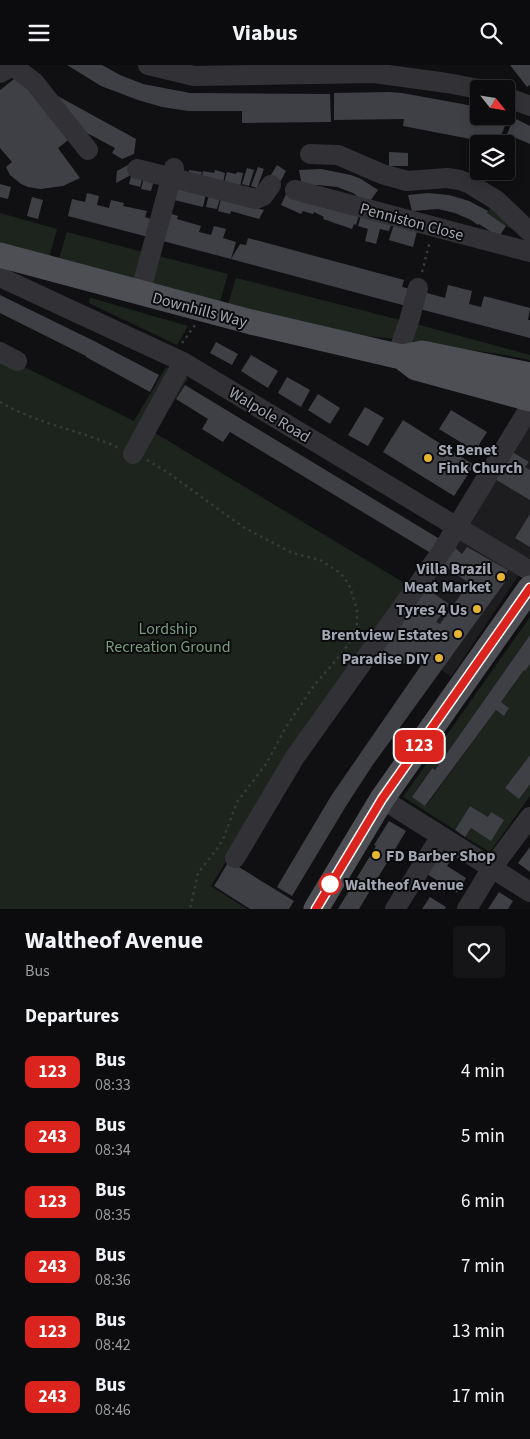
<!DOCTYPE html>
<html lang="en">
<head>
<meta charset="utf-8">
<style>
  body { margin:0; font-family:"Source Sans 3",sans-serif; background:#151517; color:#f1f3f6; height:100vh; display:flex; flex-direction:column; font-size:19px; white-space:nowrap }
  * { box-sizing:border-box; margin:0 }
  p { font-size:16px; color:#9a9b9e }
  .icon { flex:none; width:28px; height:28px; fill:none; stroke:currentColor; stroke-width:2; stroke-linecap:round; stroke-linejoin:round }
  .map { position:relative; height:844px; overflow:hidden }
  .drawer { display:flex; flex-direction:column; background:#0c0c0e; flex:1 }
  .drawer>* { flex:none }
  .badge { padding:0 10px; border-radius:8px; font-size:18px; line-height:32px }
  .needle { width:32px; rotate:120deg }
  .buttons { position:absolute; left:470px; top:15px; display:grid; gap:10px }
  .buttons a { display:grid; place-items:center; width:45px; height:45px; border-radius:5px; background:#0c0c0e; box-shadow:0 2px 12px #0003,0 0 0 1px #2c2c2e; font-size:25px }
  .map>.badge { position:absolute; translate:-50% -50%; box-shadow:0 0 0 2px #fff }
  h2 { padding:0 25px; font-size:19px; line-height:45px }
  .round { display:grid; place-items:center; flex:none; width:52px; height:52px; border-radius:5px; background:#151517 }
  .summary { display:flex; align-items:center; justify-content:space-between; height:85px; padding:0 25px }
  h1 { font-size:24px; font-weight:700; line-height:38px }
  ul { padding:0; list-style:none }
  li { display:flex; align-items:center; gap:15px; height:65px; padding:0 25px }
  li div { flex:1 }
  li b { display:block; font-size:19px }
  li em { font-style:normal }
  li .badge { min-width:55px; font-weight:700; text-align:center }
  header { display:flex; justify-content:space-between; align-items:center; height:65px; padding:0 25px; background:#0c0c0e; font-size:22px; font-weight:700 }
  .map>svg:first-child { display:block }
  .built { fill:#1d1c1f }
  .green { fill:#1d241e }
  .building { fill:#3f4045 }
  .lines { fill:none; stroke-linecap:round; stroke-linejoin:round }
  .path { stroke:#38393d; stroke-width:2.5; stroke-dasharray:2.5 4; stroke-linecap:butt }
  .minor { stroke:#323236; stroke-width:20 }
  .major { stroke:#4e4f55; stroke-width:25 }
  .line-casing { stroke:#fff; stroke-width:11 }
  .line { stroke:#dc241f; stroke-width:8 }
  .poi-dot { fill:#e6b433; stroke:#0b0b0d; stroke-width:2 }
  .stop-dot { fill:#fff; stroke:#dc241f; stroke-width:2.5 }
  .labels { text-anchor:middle; stroke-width:4; stroke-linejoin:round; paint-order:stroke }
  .street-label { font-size:16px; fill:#a2a6b2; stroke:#0b0b0d }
  .poi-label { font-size:16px; font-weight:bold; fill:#a2a6b2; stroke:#0b0b0d; text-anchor:end }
  .park-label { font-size:16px; fill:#7a9c7e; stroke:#0b0b0d }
  .stop-label { font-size:16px; font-weight:bold; fill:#a2a6b2; stroke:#0b0b0d; text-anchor:start }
</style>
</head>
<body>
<header><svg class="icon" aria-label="menu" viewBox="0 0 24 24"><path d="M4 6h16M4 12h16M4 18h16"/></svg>Viabus<svg class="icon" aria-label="search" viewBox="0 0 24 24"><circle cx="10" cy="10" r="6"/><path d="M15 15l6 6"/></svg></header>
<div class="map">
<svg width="530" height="844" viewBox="0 0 530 844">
  <rect width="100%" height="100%" fill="#101012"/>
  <path class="built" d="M530,348V493L451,612L382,561Z"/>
  <path class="green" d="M493,139L525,169L506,161L487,148Z
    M0,148L57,164L49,193L0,182Z
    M67,167L147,188L136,218L58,197Z
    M155,190L228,209L219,240L146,220Z
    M236,213L404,256L395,274L366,271L227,243Z
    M90,233H91L188,261L177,280L89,238Z
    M412,258L530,290V295L505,290L409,276Z
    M0,290L134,356L166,302L188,313L155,368L411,522L293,688L211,821L247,844H0Z
    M530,552V570L435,705L431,703L412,732L426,741L496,645L504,651L509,643L501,637L524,605H526L530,599V690L505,723L519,733L530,719V731L490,787L465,772L471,763L490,775L488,752L470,741L455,765L403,732Z"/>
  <path class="building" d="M67,0H102L120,10L143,19L190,28L330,29L331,57L242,58V46H188L162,42L138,35L101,21Z
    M510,0H530V20L527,22Z
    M18,11L72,72L58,83L80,113L63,121L40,124L28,122L21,119L10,110L6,102L12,97L0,83V25Z
    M389,27L402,28L479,42V51H509L500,73L490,69L486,77L403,61L404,54L334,55V28Z
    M54,29L136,74L134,89L122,94L112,88L115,83L74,61Z
    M514,53L530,61V79L507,69Z
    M389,87L408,88V101H389Z
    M128,100L131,106L129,111L116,118L117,106Z
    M277,100L286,106L279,119L269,113Z
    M258,102L264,104L257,123L251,121Z
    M247,103L254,105L249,121L242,119Z
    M321,104L351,110L361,114L378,125L368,139L353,128L337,122L318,120L302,121L299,105Z
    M189,105L202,107L199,116L189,107Z
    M215,105L225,108L223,118L201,116L203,106L214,108Z
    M227,107L236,109L237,107L243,108L240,121L224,118Z
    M132,108L143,111L140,122L129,119Z
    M144,112L154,115L151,126L141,124Z
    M0,119L11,122L8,134L0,132Z
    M173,123L206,128L203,142L170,134Z
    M287,127L360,147L356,160L354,159L352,164L323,154L324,152L314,147L313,149L303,146L301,149L281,140Z
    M87,128L99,131L97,140L109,143L111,135L124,138L123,141L147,146L145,152L157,156L152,173L68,151L72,134L85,137Z
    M428,128L449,130L469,136L488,146L487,148L506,161L499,172L479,159L478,160L471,155L455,148L438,144L412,146L408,130Z
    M209,130L220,133L217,144L206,142Z
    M32,132L43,135L38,154L27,151Z
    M221,133L264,145L259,154L231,146L230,149L218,146Z
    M166,147L178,151L177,154L201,161L199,167L211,170L214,161L226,164L223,173L236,177L231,194L159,175Z
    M362,147L392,156L389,166L380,164L376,179L365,176L368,164L358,161Z
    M395,156L418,162L413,182L389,175Z
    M248,173L404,215L402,222L414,225L410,242L231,194L240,179L246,180Z
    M448,220L472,226L469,239L481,242L484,231L530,243L528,255H530V273L416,243L420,226L445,233Z
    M0,230L94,276L159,310L150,327L86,292V291L0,248Z
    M216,277L238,289L232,300L210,288Z
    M251,290L278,306L268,323L241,306Z
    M287,312L310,325L301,342L278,328Z
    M185,320L443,476L434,490L230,367L223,377L202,364L208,354L176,334Z
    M318,329L340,343L330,359L308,345Z
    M365,342L384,353L368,381L348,370Z
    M451,345L487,367L475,386L439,364Z
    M403,355L474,400L454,431L383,387Z
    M509,385L529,397L525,402L530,405V435L493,413Z
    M530,449V482L515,473Z
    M453,481L462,489L467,482L508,505L505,511V517L372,701L346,741L292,831L277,822L331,731L422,599L410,591L404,599L379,582L424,522L449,539L436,557L440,559L469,518L443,500Z
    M530,570V599L525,606L524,605L501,637L509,643L504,651L496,645L425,741L412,732L432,703L435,705Z
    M530,690V719L519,734L505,723Z
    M470,741L488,752L491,747L504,755L491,776L471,763L465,772L455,765Z
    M389,756L406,766L359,844H338L376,781L374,780Z
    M530,782V807L518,798Z
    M441,786L452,793L447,801L466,813L457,828L427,809Z
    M229,796L294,836L289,844H250L214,821Z
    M499,827L513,836L508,844H488Z
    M430,832L446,842L445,844H422Z"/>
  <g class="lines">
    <path class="path" d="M422,207L430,176
      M182,278L195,260
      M0,337C37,359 80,365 119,383
      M147,395L167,407L243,462L292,488L320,495L336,505L344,512L350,522L357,545V559L348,580L333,599L315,619L286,662L266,699L237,737L223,774L217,784L198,808L190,844"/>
    <path class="minor" d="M148,0L194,11L374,8L447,18L479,24
      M0,8L13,1L34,17L88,85
      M506,32L530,41
      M310,89L338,90L382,109L407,116L447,113L460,115L470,119L496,135L530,167
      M137,104L256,134L263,131L271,120
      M295,125L530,187
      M0,212L183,297L530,506
      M140,228L174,103
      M0,287L17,296
      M397,291L409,256L418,223
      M133,389L183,297
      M491,406L530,342
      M382,734L530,827
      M235,793L295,692L442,486L487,412
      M395,844L441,771
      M467,844L492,803L530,752"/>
    <path class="major" d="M0,190L251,257L397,291L402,292L422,288L530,310
      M403,293L416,303L530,334
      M316,844L382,734L530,523"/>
  </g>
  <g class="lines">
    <g class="line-casing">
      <path id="line" d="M316,844L382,734L530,523"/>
    </g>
    <use href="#line" class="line"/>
  </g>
  <g class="poi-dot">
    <circle cx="428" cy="393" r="5"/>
    <circle cx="501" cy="512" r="5"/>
    <circle cx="477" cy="544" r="5"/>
    <circle cx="458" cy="569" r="5"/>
    <circle cx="439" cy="593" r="5"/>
    <circle cx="376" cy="790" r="5"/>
  </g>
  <circle class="stop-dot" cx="330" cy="819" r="10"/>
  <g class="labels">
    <g class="street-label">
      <text transform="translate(412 156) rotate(15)" y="6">Penniston Close</text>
      <text transform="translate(200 244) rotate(15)" y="6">Downhills Way</text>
      <text transform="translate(270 349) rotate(31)" y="6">Walpole Road</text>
    </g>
    <g class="poi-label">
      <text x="438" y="390" text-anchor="start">St Benet<tspan x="438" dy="18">Fink Church</tspan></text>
      <text x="491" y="509">Villa Brazil<tspan x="491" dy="18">Meat Market</tspan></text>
      <text x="467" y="550">Tyres 4 Us</text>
      <text x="448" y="575">Brentview Estates</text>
      <text x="429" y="599">Paradise DIY</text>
      <text x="386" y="796" text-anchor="start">FD Barber Shop</text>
    </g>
    <g class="park-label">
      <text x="168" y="569">Lordship<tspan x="168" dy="18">Recreation Ground</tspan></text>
    </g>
    <g class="stop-label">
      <text x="345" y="825">Waltheof Avenue</text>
    </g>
  </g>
</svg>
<div class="buttons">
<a><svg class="needle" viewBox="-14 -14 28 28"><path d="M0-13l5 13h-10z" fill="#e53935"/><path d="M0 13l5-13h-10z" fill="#9a9b9e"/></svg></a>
<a><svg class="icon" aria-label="layers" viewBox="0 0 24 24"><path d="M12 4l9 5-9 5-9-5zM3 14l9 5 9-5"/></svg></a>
</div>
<b class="badge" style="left:419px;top:681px;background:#dc241f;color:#fff">123</b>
</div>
<section class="drawer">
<div class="summary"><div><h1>Waltheof Avenue</h1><p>Bus</p></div><a class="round"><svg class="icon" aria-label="heart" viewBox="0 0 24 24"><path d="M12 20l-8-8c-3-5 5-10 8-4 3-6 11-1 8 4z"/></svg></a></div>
<h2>Departures</h2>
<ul>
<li><span class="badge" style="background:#dc241f;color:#fff">123</span><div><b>Bus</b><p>08:33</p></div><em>4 min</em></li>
<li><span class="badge" style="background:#dc241f;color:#fff">243</span><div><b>Bus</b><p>08:34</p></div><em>5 min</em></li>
<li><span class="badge" style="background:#dc241f;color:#fff">123</span><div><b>Bus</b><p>08:35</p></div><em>6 min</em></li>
<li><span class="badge" style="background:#dc241f;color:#fff">243</span><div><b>Bus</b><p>08:36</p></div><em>7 min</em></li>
<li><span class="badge" style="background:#dc241f;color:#fff">123</span><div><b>Bus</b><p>08:42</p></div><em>13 min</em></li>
<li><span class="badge" style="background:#dc241f;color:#fff">243</span><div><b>Bus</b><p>08:46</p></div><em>17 min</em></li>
</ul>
</section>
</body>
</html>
